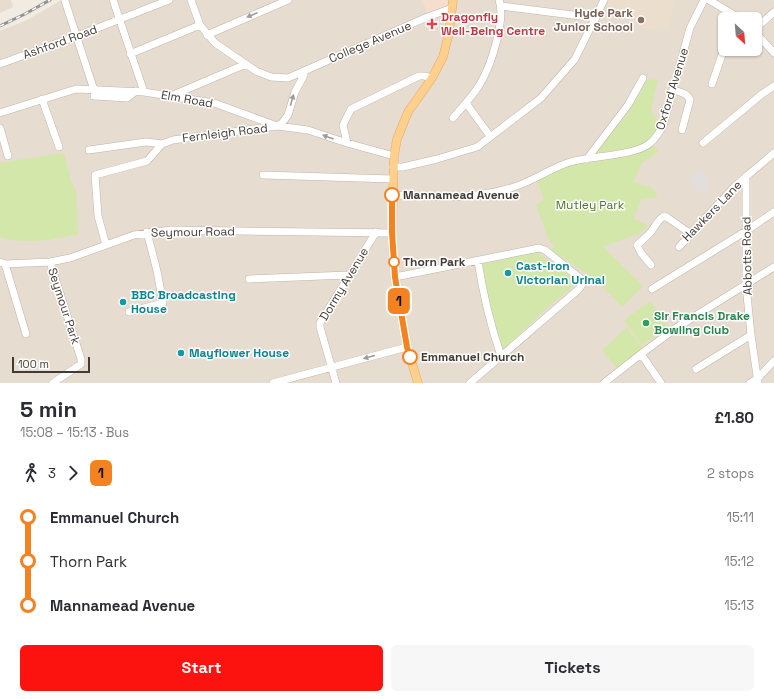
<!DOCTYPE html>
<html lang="en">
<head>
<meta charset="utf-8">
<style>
  body { margin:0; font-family:"Space Grotesk",sans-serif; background:#f7f7f7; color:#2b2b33; height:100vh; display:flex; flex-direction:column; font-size:15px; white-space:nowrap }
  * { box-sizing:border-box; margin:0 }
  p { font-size:13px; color:#7c7c81 }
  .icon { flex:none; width:22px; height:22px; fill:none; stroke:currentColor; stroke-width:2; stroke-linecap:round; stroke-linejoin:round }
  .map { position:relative; height:383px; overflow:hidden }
  .details { display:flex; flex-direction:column; background:#fff; flex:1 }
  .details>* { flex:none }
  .badge { padding:0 8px; border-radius:6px; font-size:14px; line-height:26px }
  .needle { width:26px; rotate:154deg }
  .controls { position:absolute; left:718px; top:12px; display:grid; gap:8px }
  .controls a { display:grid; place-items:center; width:44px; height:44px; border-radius:6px; background:#fff; box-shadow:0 1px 3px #0004; font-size:20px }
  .scale { position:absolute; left:12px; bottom:10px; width:78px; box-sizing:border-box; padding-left:4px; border:2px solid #433a33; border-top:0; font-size:11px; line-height:14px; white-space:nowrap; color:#433a33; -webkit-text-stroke:3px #fff; paint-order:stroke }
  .map>.badge { position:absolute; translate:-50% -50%; box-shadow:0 0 0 2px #fff }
  .legs { display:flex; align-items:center; gap:6px; height:44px; padding:0 20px; font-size:13px }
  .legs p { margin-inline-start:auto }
  .headline { display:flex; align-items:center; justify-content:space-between; height:68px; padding:0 20px }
  h1 { font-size:22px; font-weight:700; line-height:30px }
  .cta { display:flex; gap:8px; margin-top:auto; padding:8px 20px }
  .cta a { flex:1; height:46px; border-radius:6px; background:#fc120f; color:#fff; font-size:16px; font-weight:700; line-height:46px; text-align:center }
  .cta a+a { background:#f7f7f7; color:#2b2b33 }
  ul { padding:0 20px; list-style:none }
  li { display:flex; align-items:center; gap:14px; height:44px; font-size:15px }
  li i { display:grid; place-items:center; width:6px; height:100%; margin:0 5px; background:currentColor }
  li i::after { content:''; width:10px; height:10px; margin:-5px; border:3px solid; border-radius:50%; background:#fff }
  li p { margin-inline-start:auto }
  li:first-child i { background:linear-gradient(#0000 50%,currentColor 0) }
  li:last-child i { background:linear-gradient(currentColor 50%,#0000 0) }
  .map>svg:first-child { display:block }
  .residential { fill:#e6dcd0; fill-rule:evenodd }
  .commercial { fill:#f5decc }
  .education { fill:#ebdecc }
  .green { fill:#d4e7aa }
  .parking { fill:#e2dedb }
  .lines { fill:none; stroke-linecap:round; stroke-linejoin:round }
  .minor-casing { stroke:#c0b4a8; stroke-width:8 }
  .major-casing { stroke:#e4a95e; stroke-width:9 }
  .minor { stroke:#fff; stroke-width:7 }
  .major { stroke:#ffcf8e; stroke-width:8 }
  .rail-casing { stroke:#939393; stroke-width:3 }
  .rail { stroke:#fff; stroke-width:1.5; stroke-dasharray:4.5; stroke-linecap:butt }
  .oneway { fill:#a19c99 }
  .line-1-casing { stroke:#fff; stroke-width:9 }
  .line-1 { stroke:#f58220; stroke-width:6 }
  .education-dot { fill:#8d6e63; stroke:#fff; stroke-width:1.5 }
  .health-dot { fill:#e0444e; stroke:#fff; stroke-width:1.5 }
  .stop-1-dot { fill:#fff; stroke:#f58220; stroke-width:2 }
  .culture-dot { fill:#0f9aa8; stroke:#fff; stroke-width:1.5 }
  .leisure-dot { fill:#2e9e5b; stroke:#fff; stroke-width:1.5 }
  .labels { text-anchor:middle; stroke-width:3; stroke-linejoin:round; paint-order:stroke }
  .education-label { font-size:12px; font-weight:bold; fill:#785e54; stroke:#fff; text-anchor:end }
  .health-label { font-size:12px; font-weight:bold; fill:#be3a42; stroke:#fff; text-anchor:start }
  .street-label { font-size:12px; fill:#433a33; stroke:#fff }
  .stop-label { font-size:12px; font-weight:bold; fill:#433a33; stroke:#fff; text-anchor:start }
  .park-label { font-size:12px; fill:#4f7426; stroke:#fff }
  .culture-label { font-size:12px; font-weight:bold; fill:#0d838f; stroke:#fff; text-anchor:start }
  .leisure-label { font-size:12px; font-weight:bold; fill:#27864d; stroke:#fff; text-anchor:start }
</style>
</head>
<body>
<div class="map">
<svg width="774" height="383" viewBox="0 0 774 383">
  <rect width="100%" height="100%" fill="#f1ebe2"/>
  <path class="residential" d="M0,0H11L13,7L0,13Z
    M62,0H774V383H0V31L25,21ZM725,19H755V49H725Z"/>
  <path class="commercial" d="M422,0H453L452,8L429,17Z"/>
  <path class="education" d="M609,0H675L669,29L658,27L654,32L647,29L607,9V5Z"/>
  <path class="green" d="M658,79L651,110L659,123L653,145L659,151L642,163L633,182L650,187L657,192L656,197L641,200L634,219L648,225L639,234L604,246L609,253L643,286L622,307L594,278L550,250L555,246L548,239L536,204L544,200L537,180L570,164L590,159L628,113L647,80Z
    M64,153L72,184L76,189L78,234C52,240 26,245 0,237V163L10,161Z
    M537,252L575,280L577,283L547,308L503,350L489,306L482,264Z
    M650,301L668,327L642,345L624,320Z
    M627,327L643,348L617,368L602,350Z"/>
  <path class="parking" d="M698,171H701L706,179L708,180L706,182L710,187L705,193L700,194L691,185L692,183L687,181Z"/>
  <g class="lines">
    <g class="minor-casing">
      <path id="minor" d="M113,0L144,92
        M191,0L200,25L215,43L256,71L271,77L288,78L425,18L452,8
        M709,0L741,19
        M65,1L94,90
        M501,6L596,18
        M755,29L774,12
        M755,32L774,53
        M207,35L288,0
        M130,54L200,25
        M0,64L77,36L169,0
        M712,84L725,46
        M673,90C680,92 687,93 690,100L682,130
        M94,96L127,98L136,91
        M171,96L246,64
        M42,99L59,147
        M466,103L490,136
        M0,113L76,89L144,92L214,103L277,126L308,130L347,143L394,156
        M453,118C462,107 473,96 480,84C491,66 506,19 499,0
        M0,128L8,156
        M347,143L343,125L351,109L419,76H424L432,78
        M703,143L762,94L774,86
        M89,150L146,142L162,144
        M587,159L628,105L643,78
        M393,167H403L437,159L477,147L541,98L575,59L604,0
        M263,175L393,179
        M746,176V285L751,335L758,383
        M392,195C433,197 475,200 514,187C533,181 551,168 570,162C590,156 636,156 650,143C655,139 659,133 663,126L690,28L704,0
        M106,245L98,216L95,175L147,161L162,144L173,140L277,126L282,123L288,115L295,92L304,75V71
        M679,247L735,186L774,153
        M478,261C483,294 490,324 501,356
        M0,262L5,264L50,262L70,258L134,235L171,230L392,233
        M50,262L81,359V364L53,383
        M5,264L26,334
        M651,265L641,253L637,245C640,242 644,239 647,236C654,230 656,221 664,216L668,218L691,234
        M395,277L539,248L545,250L581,279L583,283L579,289L470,383
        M249,279L348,275
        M652,289L746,231L774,212
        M129,312L163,303L157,271L147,232
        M641,354L661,383
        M696,369L751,335
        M273,383L407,347
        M336,383L320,327V323L376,232
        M604,383L641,354L676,328L774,267
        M750,383L757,379L774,361"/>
    </g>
    <g class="major-casing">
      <path id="major" d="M418,383L407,347L395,277L392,233L394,156L397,139L408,112L432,78L443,57L449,33L453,0"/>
    </g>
    <use href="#minor" class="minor"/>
    <use href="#major" class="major"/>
    <g class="rail-casing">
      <path id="rail" d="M0,26L25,14L50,0"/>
    </g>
    <use href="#rail" class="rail"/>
  </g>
  <defs><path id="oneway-solid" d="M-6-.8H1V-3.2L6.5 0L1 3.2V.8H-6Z"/></defs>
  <g class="oneway">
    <use href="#oneway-solid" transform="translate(252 15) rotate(157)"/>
    <use href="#oneway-solid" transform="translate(292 100) rotate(-74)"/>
    <use href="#oneway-solid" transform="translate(328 137) rotate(-160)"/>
    <use href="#oneway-solid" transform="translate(369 357) rotate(165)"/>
  </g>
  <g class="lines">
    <g class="line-1-casing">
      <path id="line-1" d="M392,195V232L395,277L407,347L410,357"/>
    </g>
    <use href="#line-1" class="line-1"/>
  </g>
  <circle class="education-dot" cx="641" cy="20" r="4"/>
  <path class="health-dot" d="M430 18h4v4h4v4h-4v4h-4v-4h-4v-4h4z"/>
  <g class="stop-1-dot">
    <circle cx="392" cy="195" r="7"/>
    <circle cx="394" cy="262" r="5"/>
    <circle cx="410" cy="357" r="7"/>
  </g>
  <g class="culture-dot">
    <circle cx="508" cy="273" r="4"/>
    <circle cx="123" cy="302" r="4"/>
    <circle cx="181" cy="353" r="4"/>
  </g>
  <circle class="leisure-dot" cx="646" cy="323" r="4"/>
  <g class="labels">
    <g class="education-label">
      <text x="633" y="17">Hyde Park<tspan x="633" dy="14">Junior School</tspan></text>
    </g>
    <g class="health-label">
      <text x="441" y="21">Dragonfly<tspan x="441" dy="14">Well-Being Centre</tspan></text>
    </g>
    <g class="street-label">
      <text transform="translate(60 42) rotate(-20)" y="4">Ashford Road</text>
      <text transform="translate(370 42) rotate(-23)" y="4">College Avenue</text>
      <text transform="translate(672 89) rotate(-73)" y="4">Oxford Avenue</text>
      <text transform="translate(187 99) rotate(10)" y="4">Elm Road</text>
      <text transform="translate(225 133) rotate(-7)" y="4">Fernleigh Road</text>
      <text transform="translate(712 211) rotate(-46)" y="4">Hawkers Lane</text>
      <text transform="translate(193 232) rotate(-1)" y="4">Seymour Road</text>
      <text transform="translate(747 256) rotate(-91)" y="4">Abbotts Road</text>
      <text transform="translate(344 284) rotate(-59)" y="4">Dormy Avenue</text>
      <text transform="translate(64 306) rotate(72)" y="4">Seymour Park</text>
    </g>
    <g class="stop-label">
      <text x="403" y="199">Mannamead Avenue</text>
      <text x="403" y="266">Thorn Park</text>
      <text x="421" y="361">Emmanuel Church</text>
    </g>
    <g class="park-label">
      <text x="590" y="209">Mutley Park</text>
    </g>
    <g class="culture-label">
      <text x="516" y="270">Cast-iron<tspan x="516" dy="14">Victorian Urinal</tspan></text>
      <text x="131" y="299">BBC Broadcasting<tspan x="131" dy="14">House</tspan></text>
      <text x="189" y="357">Mayflower House</text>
    </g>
    <g class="leisure-label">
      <text x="654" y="320">Sir Francis Drake<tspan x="654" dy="14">Bowling Club</tspan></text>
    </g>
  </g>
</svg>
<div class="controls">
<a><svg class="needle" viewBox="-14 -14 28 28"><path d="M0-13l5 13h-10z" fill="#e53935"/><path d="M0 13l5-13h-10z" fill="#7c7c81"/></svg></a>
</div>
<div class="scale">100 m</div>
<b class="badge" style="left:399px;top:301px;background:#f58220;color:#111">1</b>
</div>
<section class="details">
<div class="headline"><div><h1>5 min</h1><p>15:08 – 15:13 · Bus</p></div><b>£1.80</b></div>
<div class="legs"><svg class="icon" aria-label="walk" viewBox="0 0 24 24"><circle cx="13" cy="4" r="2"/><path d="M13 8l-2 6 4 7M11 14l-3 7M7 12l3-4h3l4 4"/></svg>3<svg class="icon" aria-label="forward" viewBox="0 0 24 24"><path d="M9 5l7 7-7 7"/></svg><b class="badge" style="background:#f58220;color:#111">1</b><p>2 stops</p></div>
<ul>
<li><i style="color:#f58220"></i><b>Emmanuel Church</b><p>15:11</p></li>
<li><i style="color:#f58220"></i><span>Thorn Park</span><p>15:12</p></li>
<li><i style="color:#f58220"></i><b>Mannamead Avenue</b><p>15:13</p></li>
</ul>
<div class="cta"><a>Start</a><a>Tickets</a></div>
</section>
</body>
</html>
